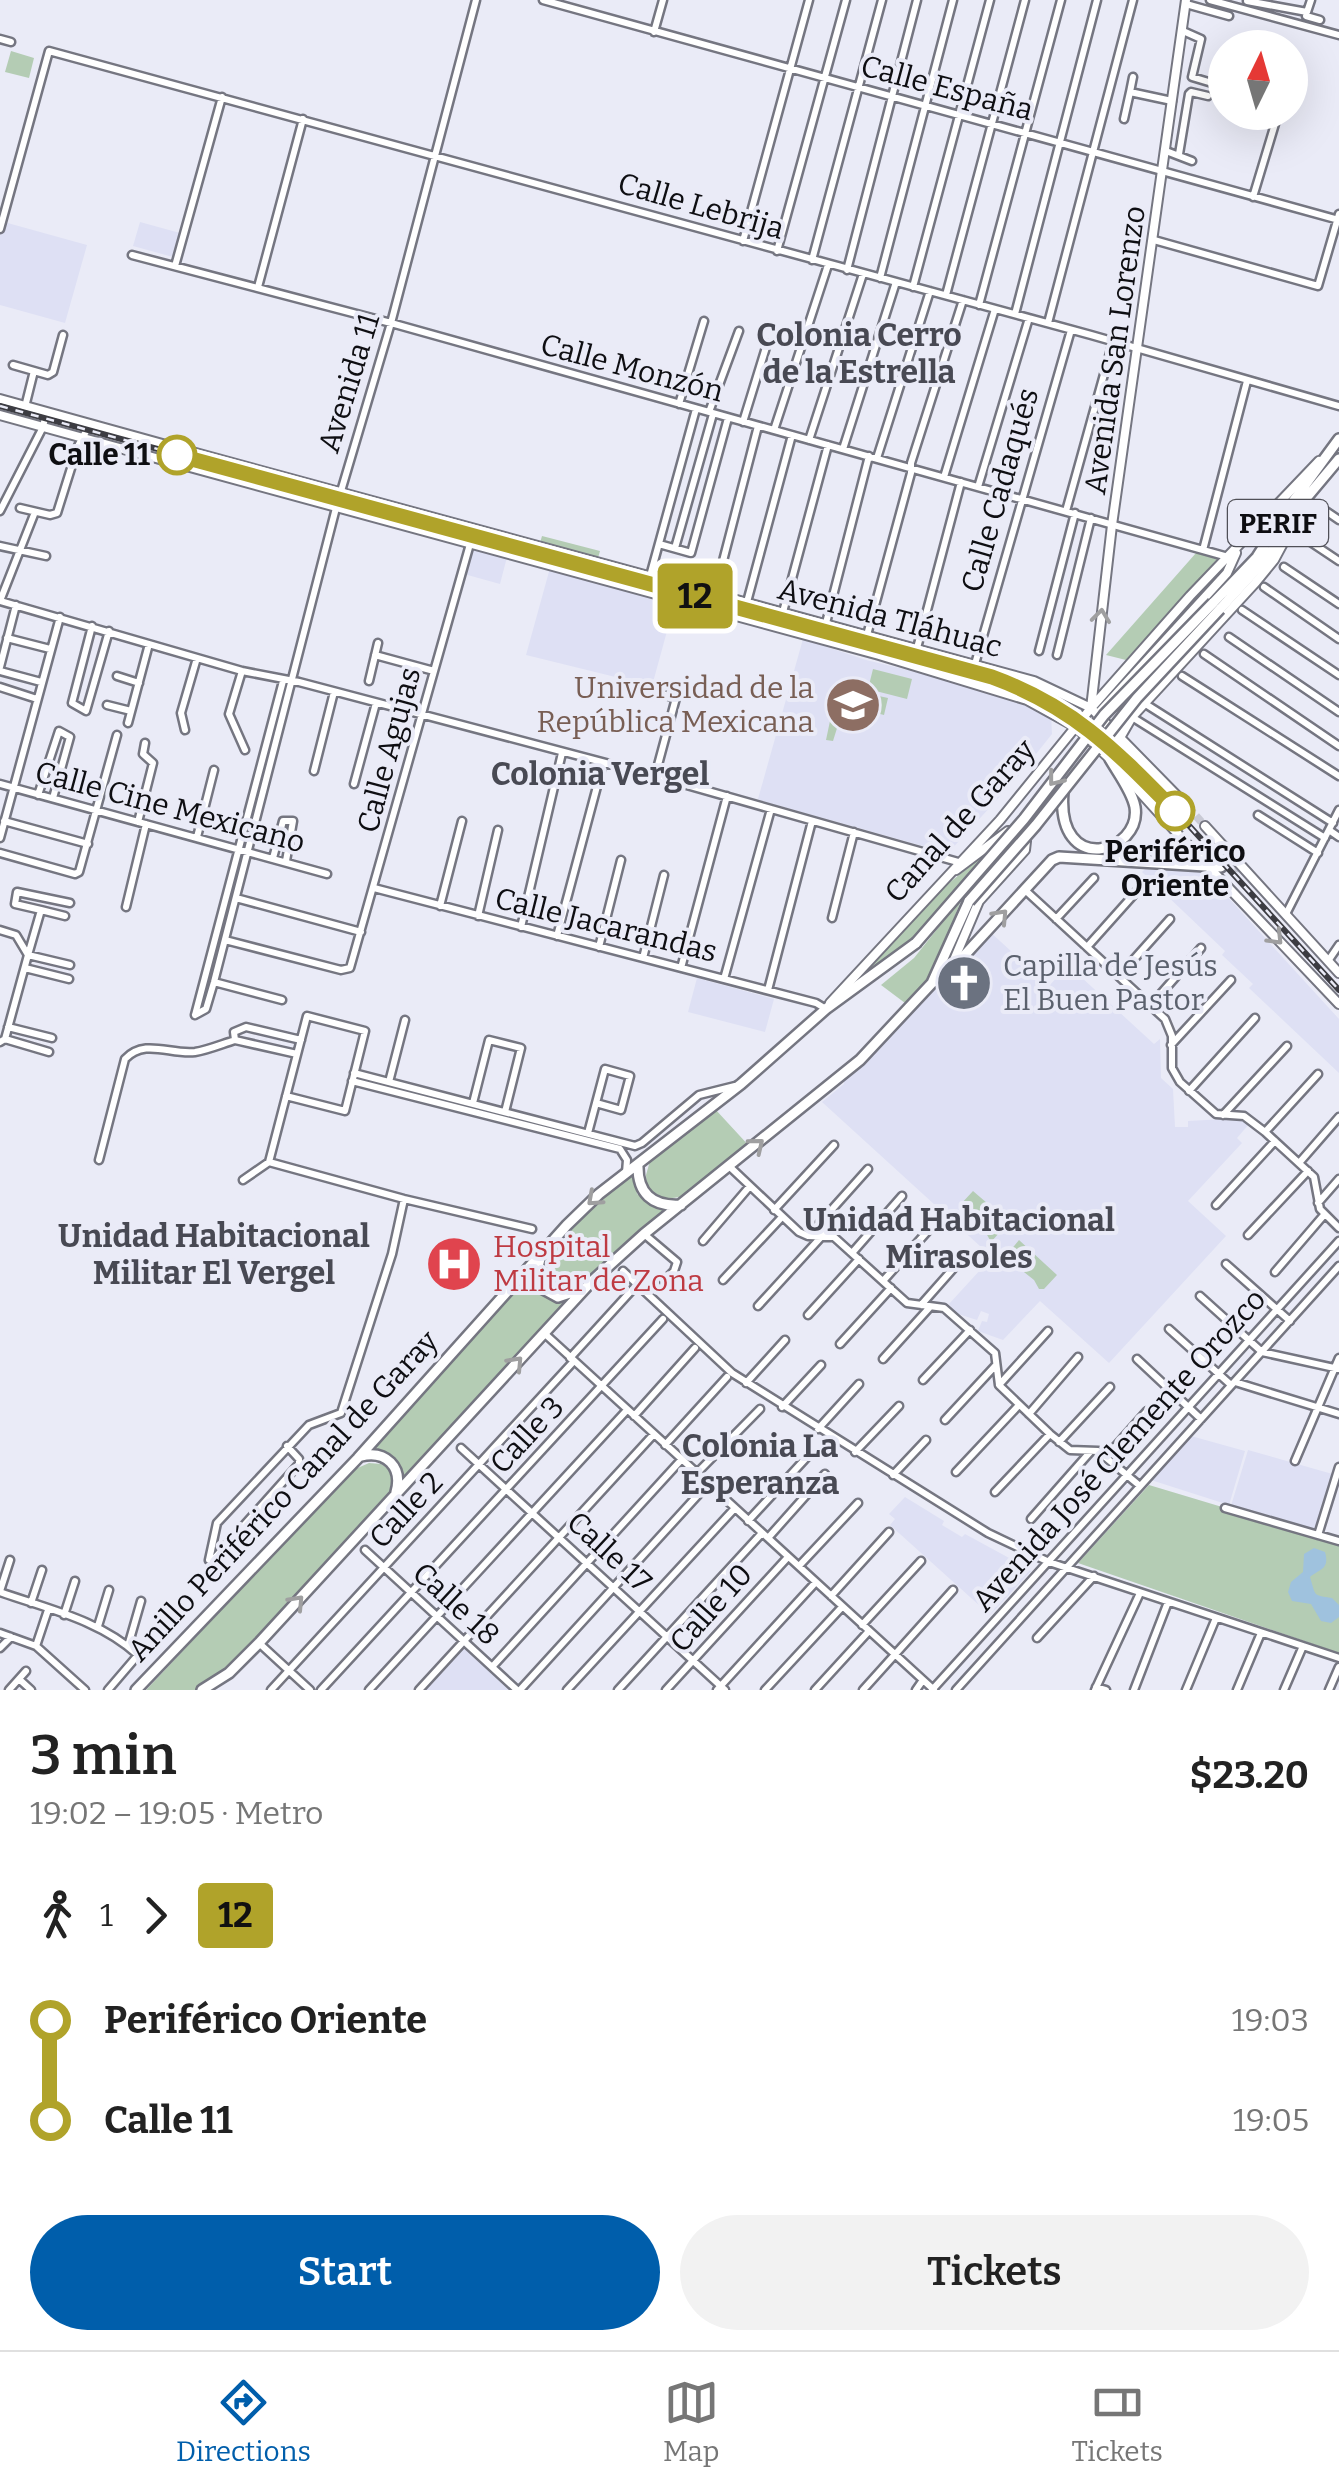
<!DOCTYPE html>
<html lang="en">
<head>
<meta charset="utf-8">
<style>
  body { margin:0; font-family:Bitter,serif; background:#f2f2f2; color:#222; height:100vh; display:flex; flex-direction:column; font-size:38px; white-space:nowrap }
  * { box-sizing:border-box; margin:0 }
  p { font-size:32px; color:#767676 }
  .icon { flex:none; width:55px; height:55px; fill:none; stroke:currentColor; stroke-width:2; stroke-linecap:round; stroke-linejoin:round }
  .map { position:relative; height:1690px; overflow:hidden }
  .drawer { display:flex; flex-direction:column; background:#fff; flex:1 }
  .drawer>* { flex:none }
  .badge { padding:0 20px; border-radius:8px; font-size:35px; line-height:65px }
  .needle { width:65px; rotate:5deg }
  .fabs { position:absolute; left:1208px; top:30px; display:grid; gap:20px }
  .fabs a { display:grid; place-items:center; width:100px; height:100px; border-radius:50%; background:#fff; box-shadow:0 10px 40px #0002; font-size:50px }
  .map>.badge { position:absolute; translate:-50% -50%; box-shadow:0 0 0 5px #fff }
  .legs { display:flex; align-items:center; gap:15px; height:110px; padding:0 30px; font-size:32px }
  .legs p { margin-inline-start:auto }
  .headline { display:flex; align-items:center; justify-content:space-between; height:170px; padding:0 30px }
  h1 { font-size:55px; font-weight:600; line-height:75px }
  .button { display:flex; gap:20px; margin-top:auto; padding:20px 30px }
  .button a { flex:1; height:115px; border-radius:60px; background:#005eab; color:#fff; font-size:40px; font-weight:600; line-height:115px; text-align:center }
  .button a+a { background:#f2f2f2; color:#222 }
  ul { padding:0 30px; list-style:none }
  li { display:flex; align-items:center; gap:35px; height:100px; font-size:38px }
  li i { display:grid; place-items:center; width:15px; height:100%; margin:0 12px; background:currentColor }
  li i::after { content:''; width:25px; height:25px; margin:-12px; border:8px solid; border-radius:50%; background:#fff }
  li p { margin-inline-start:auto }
  li:first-child i { background:linear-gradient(#0000 50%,currentColor 0) }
  li:last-child i { background:linear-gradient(currentColor 50%,#0000 0) }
  .tab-bar { display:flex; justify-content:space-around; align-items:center; height:140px; border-top:2px solid #e0e0e0; background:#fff; font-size:28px; color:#767676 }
  .tab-bar a { display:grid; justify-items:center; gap:5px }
  .tab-bar .selected { color:#005eab }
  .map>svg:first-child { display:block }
  .built { fill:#dee0f4 }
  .green { fill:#b4ccb4 }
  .water { fill:#9fc2de }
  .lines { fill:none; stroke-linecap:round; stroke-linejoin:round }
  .major-tunnel { stroke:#c9cad5; stroke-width:8; stroke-dasharray:8 4; stroke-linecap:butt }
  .highway-tunnel { stroke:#c9cad5; stroke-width:9; stroke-dasharray:9 4.5; stroke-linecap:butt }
  .minor-casing { stroke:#757681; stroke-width:11 }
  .major-casing { stroke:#757681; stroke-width:12 }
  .highway-casing { stroke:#757681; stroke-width:14 }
  .minor { stroke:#fff; stroke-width:6 }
  .major { stroke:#fff; stroke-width:8 }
  .highway { stroke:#fff; stroke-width:9 }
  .rail-casing { stroke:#3c3c42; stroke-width:6 }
  .rail { stroke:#eaebf7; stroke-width:2.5; stroke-dasharray:8; stroke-linecap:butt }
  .highway-bridge-casing { stroke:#757681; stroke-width:14; stroke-linecap:butt }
  .highway-bridge { stroke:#fff; stroke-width:9 }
  .oneway { stroke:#9f9fa0 }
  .line-1-casing { stroke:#fff; stroke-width:22 }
  .line-1 { stroke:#b0a32a; stroke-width:15 }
  .stop-1-dot { fill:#fff; stroke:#b0a32a; stroke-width:5 }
  .labels { text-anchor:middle; stroke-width:8; stroke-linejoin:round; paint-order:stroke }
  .shield { fill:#eaebf7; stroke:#505057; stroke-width:2.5 }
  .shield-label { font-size:28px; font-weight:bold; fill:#0e0e12 }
  .street-label { font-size:30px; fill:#0e0e12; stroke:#eaebf7 }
  .stop-label { font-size:30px; font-weight:bold; fill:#0e0e12; stroke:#eaebf7; text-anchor:end }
  .education-label { font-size:30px; fill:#785e54; stroke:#eaebf7; text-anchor:end }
  .worship-label { font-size:30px; fill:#5b616d; stroke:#eaebf7; text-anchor:start }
  .health-label { font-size:30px; fill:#be3a42; stroke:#eaebf7; text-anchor:start }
  .neighbourhood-label { font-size:32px; font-weight:bold; fill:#484953; stroke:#eaebf7 }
</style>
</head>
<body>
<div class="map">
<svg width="1339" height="1690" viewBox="0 0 1339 1690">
  <rect width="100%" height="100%" fill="#eaebf7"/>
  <path class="built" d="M4,222L87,245L65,323L0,305V236Z
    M140,222L180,233L173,257L133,246Z
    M472,547L507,557L500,584L464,574Z
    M550,568L675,602L652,686L526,655Z
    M803,639L866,660L966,684L971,689L975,690L976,686L1012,696L1051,714L1052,734L1016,779L948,853L762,801L758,799Z
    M1147,867L1203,870L1339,1019V1073L1249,988L1253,984L1222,955L1225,951L1142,872Z
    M989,931L1049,986L1068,965L1154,1044L1160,1039L1161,1078L1173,1089L1175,1127H1188V1121L1243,1118L1249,1124L1237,1138L1242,1143L1188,1201L1226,1236L1109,1363L1040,1301L1003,1340L978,1331L982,1321L987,1322L989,1314L981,1311L977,1320L955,1313L949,1304L992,1257L822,1102L844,1084V1078L870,1056L944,979L965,997L982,980L962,961Z
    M697,978L774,999L765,1032L688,1012Z
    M1191,1436L1245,1451L1229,1505L1151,1480Z
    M1248,1450L1336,1475L1318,1535L1230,1509Z
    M905,1497L944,1521L942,1525L962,1537L965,1534L1011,1559V1564L1031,1571L990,1615L890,1525L895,1519L889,1514Z
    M463,1646L510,1690H422Z"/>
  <path class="green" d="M11,51L34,58L29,78L5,72Z
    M542,536L600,551L598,558L540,543Z
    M1196,553L1219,557L1126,660L1106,655Z
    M873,669L912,679L907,699L868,689Z
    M861,692L888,698L884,715L857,708Z
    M834,702L854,707L849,727L838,725L833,741L826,740Z
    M1002,840L912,941L857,979L933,896Z
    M962,898L929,981L909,1006L881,985L914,958Z
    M715,1109L751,1148C725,1170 682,1216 647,1191L646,1175L650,1161Z
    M636,1171L637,1194L652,1205L669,1209C648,1228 598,1280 573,1286C564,1288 557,1285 549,1281C548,1276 545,1271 545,1265C546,1239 615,1187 636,1171Z
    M973,1191L1009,1222L991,1242L981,1224L960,1205Z
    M1019,1240L1057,1275L1044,1289H1039L1034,1280L1005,1257Z
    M532,1270C539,1292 546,1299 569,1299L405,1483C403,1462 391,1446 367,1454Z
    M369,1463L381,1464L392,1471L391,1496L229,1676L200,1690H146L353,1470Z
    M1149,1485L1339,1542V1653L1078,1563Z"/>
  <path class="water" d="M1314,1548L1325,1552C1330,1569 1320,1569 1310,1577C1316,1597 1313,1595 1332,1598L1339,1605V1617L1331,1623L1321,1621L1311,1604L1292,1601L1288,1592L1291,1582L1303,1572L1304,1554Z"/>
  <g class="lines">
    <path class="major-tunnel" d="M1188,807L1205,826"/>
    <path class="highway-tunnel" d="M1221,867L1245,868"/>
    <g class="minor-casing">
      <path id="minor" d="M543,0L1339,220
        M1210,0L1339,35
        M1247,1L1307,12L1311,0
        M1186,4L1229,16
        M1306,16L1320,20
        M1183,31L1201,39L1192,77L1212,83
        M654,32L663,0
        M0,39L11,42
        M1130,92L1133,77
        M1124,119L1130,92L1172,101
        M1166,151L1192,161
        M1179,154L1189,94L1191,92L1208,96
        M1253,197L1275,124
        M0,229L49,51L1091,335L1339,406
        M1154,240L1318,286L1339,214
        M743,241L809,0
        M777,251L846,0
        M132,255L391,323L1228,557
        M812,260L882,0
        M175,266L222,97
        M847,270L917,0
        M880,278L953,0
        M258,287L303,119
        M913,287L990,0
        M946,295L1025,0
        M979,305L1061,0
        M1015,314L1097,0
        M1048,323L1133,0
        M13,365L48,375L53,372L63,335
        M679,404L704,321
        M25,407L34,371
        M709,412L739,331
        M743,422L767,344
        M774,430L828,265
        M809,440L863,274
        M843,449L896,282
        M877,458L930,291
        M944,477L995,309
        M978,487L1029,318
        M20,508L50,515L57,513L78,446L90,424
        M1323,509L1339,520
        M0,511L43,427L46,413
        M1066,511L1113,342
        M1303,537L1339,561
        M659,544L691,553L728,418
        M0,546L46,556
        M675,548L713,414
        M1203,550L1247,381
        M1284,567L1339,604
        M650,576L696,409
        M1264,587L1339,639
        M0,601L242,671L299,682L655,776L958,862
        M0,601L35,512
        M747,602L792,435
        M1242,610L1339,675
        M710,611L758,426
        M783,612L828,445
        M826,623L869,456
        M92,626L72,703L86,711L109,631
        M867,635L911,473V463L963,300
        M1229,637L1339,712
        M7,638L50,649
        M917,648L961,482
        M1039,651L1075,513
        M1204,654L1339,746
        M375,655L434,671
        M1057,655L1091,518
        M975,664L1071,330
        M0,667L16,605
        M0,671L41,682
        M242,671L229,714L245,750
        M117,676L139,683
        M1182,676L1339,776
        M369,681L378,643
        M0,687L37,699
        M1144,703L1333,823
        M107,705L131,711
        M1132,717L1325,838
        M128,723L149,644
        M185,730L181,713L197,658
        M314,771L334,692
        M655,776L676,698L661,694
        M0,784L327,874
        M354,784L376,703
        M38,795L59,731L70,737L53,798
        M1258,815L1318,853
        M4,821L88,844
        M138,822L153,763L143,754L145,743
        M1329,830L1339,837
        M197,837L214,770
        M0,838L60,617
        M0,853L75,874L79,872L117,735
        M273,858L283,821H293L286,861
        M374,888L816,1003L826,1009
        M1025,890L1165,1019L1172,1036V1068L1180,1082L1216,1114L1244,1116L1265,1132L1314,1177L1320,1209L1339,1228
        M236,898L361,932
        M440,906L462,821
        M126,907L146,824
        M41,910L15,904L17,892L70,903
        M1286,914L1339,810
        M65,916L41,910L28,955L70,965
        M478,916L498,830
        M832,918L854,832
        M1056,919L1094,878
        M521,927L562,753
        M0,930L16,935L28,955L5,1039
        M557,936L603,764
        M225,940L341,970L350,968L470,544
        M599,947L621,860
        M1087,947L1137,891
        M643,958L664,875
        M1328,961L1339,945
        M25,968L69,979
        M681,968L727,796
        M1119,976L1170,919
        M724,979L771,809
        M214,982L282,1000
        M768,990L812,821
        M1151,1005L1201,948
        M195,1015L206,1009L214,982L336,508L391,323L476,0
        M195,1015L283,681
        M8,1027L52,1038
        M0,1042L5,1039L49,1052
        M1171,1045L1231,980
        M297,1054L235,1040L234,1032L246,1027L301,1040
        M354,1073L635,1146L642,1143L699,1095L735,1086
        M352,1081L620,1149L627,1160L626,1173
        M389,1082L405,1020
        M1189,1091L1255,1018
        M473,1103L489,1040L521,1048L505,1112
        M1223,1115L1287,1046
        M1265,1132L1318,1074
        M588,1133L605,1069L630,1076L621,1110L596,1103
        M99,1160L125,1059C145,1038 170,1055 195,1052C208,1050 222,1044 235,1040
        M269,1162L404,1199L532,1229
        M1299,1163L1339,1117
        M730,1167L799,1232L808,1236L834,1237L907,1303L944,1308L995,1353L999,1385L1050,1434L1070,1450L1098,1451L1140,1486
        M243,1180L269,1162L307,1016L365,1031L345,1111L286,1096
        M1318,1203L1339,1179
        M1216,1205L1275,1141
        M774,1210L834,1145
        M644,1234L677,1262L674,1271L664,1281
        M809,1235L868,1169
        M1248,1235L1308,1171
        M703,1241L750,1186
        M852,1253L902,1196
        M1226,1264L1290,1321
        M623,1271L732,1373L988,1533L1049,1562L1339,1658
        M1275,1272L1324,1215
        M723,1280L782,1217
        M883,1281L934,1224
        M1200,1296L1262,1352L1339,1369
        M921,1305L967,1253
        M758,1306L823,1235
        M808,1315L859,1259
        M1169,1329L1231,1385
        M544,1333L934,1690
        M840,1344L891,1288
        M570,1358L632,1290
        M883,1359L930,1307
        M1137,1359L1201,1419
        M923,1380L970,1330
        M1235,1382L1339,1414
        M746,1383L785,1340
        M999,1385L1048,1331
        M782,1407L821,1365
        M1029,1414L1078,1357
        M634,1416L695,1348
        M945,1420L996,1365
        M818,1429L859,1384
        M1059,1442L1110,1387
        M665,1445L727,1377
        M287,1446L299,1459V1464L212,1561L209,1560L217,1523L309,1425L341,1413L392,1254L404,1199
        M461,1448L725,1690
        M855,1452L899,1406
        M1107,1456L1147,1411
        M1295,1461L1339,1358
        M956,1472L1019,1405
        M697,1473L760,1409
        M893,1475L926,1440
        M995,1492L1050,1434
        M1225,1508L1339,1541
        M1031,1519L1091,1451
        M748,1521L807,1457
        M1318,1535L1339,1467
        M768,1538L825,1474
        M365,1550L517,1690
        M799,1566L858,1503
        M0,1591L10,1560
        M0,1592C48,1609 100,1620 138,1655L108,1690
        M831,1596L889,1532
        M31,1603L42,1570
        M64,1615L75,1581
        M862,1625L921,1561
        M98,1626L109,1590
        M0,1633L36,1646L85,1690
        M1037,1638L1094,1576
        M259,1643L310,1690
        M36,1646L48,1610
        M128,1646L141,1601
        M0,1648L11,1637
        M492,1667L682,1459
        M19,1679L31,1690
        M1096,1687L1106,1690
        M9,1690L26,1671
        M271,1690L574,1361
        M321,1690L663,1319
        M369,1690L627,1410
        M419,1690L654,1434
        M520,1690L708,1484
        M567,1690L735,1508
        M618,1690L762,1533
        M666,1690L788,1557
        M717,1690L816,1582
        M765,1690L842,1607
        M815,1690L869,1631
        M863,1690L953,1590
        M916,1690L923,1680
        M932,1690L1339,1241
        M956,1690L1339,1266
        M1095,1690L1140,1593
        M1134,1690L1168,1602
        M1186,1690L1216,1618
        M1237,1690L1261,1633
        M1284,1690L1303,1646
        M1329,1690L1339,1667"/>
    </g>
    <g class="major-casing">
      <path id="major" d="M0,399L177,448
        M0,415L174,463
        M192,452L1034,681L1091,708L1188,807
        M186,466L879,655L1027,700L1076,727L1110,759L1178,834
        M1091,708L1112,525L1186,0
        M1121,736L1132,717L1256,582L1274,560L1296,519
        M1095,744L1098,714L1227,573L1236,553
        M1205,826L1339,973
        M1185,842L1339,1004
        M951,967L979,901L1025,850L1026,841L1016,831H1008L956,870
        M830,1003L1000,820L1091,708L1190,596L1319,461"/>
    </g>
    <g class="highway-casing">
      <path id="highway" d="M1213,603L1257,557L1289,507L1339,439
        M1220,609L1267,558L1307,497L1339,459
        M1063,792C1056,878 1142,853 1135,807C1132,791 1118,773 1110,759
        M932,983L950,971L1052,860L1059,857L1221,867
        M638,1164C637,1193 652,1207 681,1205
        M540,1259L536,1275L538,1286L558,1297L579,1290
        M361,1456C386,1450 403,1467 396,1492
        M136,1690L358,1458L567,1225L599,1194L741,1084L827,1008L916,943
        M202,1690L229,1673L259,1643L591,1282L644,1234L860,1060L932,983L969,901"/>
    </g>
    <use href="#minor" class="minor"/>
    <use href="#major" class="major"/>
    <use href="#highway" class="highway"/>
    <g class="rail-casing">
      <path id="rail" d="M0,406L960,668L1036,696L1092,730L1183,819L1339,990"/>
    </g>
    <use href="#rail" class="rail"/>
    <g class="highway-bridge-casing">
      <path id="highway-bridge" d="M969,901L1036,825L1137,698L1220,609
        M916,943L1024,819L1104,715L1213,603"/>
    </g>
    <use href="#highway-bridge" class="highway-bridge"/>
  </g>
  <defs><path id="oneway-chevron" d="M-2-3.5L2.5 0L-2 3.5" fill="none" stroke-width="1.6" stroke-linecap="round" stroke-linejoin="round" transform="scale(2.5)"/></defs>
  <g class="oneway">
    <use href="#oneway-chevron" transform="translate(1101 616) rotate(-83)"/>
    <use href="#oneway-chevron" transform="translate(1055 779) rotate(128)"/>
    <use href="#oneway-chevron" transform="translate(1001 916) rotate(-47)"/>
    <use href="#oneway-chevron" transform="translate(1276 938) rotate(46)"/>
    <use href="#oneway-chevron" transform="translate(757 1145) rotate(-39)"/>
    <use href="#oneway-chevron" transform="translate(594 1199) rotate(138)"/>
    <use href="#oneway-chevron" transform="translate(516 1363) rotate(-47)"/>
    <use href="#oneway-chevron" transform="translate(297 1602) rotate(-47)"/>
  </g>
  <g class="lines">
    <g class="line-1-casing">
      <path id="line-1" d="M177,455L992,677C1074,707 1115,750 1175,811"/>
    </g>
    <use href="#line-1" class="line-1"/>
  </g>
  <defs>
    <g id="university-disc" transform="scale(2.875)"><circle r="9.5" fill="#8d6e63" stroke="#eaebf7"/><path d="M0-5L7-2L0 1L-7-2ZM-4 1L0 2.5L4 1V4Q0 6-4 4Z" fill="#fff"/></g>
    <g id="church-disc" transform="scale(2.875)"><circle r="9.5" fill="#6b7280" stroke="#eaebf7"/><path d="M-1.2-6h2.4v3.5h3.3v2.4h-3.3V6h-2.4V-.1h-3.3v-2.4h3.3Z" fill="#fff"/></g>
    <g id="hospital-disc" transform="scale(2.875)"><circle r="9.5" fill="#e0444e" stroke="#eaebf7"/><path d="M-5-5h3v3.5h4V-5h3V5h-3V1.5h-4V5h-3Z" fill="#fff"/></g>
  </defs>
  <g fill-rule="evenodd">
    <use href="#university-disc" x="853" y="705"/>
    <use href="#church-disc" x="964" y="983"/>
    <use href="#hospital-disc" x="454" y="1264"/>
  </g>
  <g class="stop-1-dot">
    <circle cx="177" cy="455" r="18"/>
    <circle cx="1175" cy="811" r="18"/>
  </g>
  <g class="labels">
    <rect class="shield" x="1228" y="500" width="100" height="46" rx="8"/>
    <g class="shield-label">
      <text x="1278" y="533">PERIF</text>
    </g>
    <g class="street-label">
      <text transform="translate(947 88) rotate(15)" y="10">Calle España</text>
      <text transform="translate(701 206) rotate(16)" y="10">Calle Lebrija</text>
      <text transform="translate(1115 350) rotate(-82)" y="10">Avenida San Lorenzo</text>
      <text transform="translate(632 368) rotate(15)" y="10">Calle Monzón</text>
      <text transform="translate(349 383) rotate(-73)" y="10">Avenida 11</text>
      <text transform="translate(1000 490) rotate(-74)" y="10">Calle Cadaqués</text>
      <text transform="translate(890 618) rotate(15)" y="10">Avenida Tláhuac</text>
      <text transform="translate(389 750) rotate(-75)" y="10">Calle Agujas</text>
      <text transform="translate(170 807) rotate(15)" y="10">Calle Cine Mexicano</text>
      <text transform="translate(960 821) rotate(-48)" y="10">Canal de Garay</text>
      <text transform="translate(606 925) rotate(14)" y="10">Calle Jacarandas</text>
      <text transform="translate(527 1435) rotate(-47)" y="10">Calle 3</text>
      <text transform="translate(1119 1450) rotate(-48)" y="10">Avenida José Clemente Orozco</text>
      <text transform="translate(283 1496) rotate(-47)" y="10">Anillo Periférico Canal de Garay</text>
      <text transform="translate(406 1510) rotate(-47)" y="10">Calle 2</text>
      <text transform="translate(609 1552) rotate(43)" y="10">Calle 17</text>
      <text transform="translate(456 1604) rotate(43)" y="10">Calle 18</text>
      <text transform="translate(711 1608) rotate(-48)" y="10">Calle 10</text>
    </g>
    <g class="stop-label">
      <text x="150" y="465">Calle 11</text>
      <text x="1175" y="862" text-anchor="middle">Periférico<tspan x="1175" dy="34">Oriente</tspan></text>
    </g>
    <g class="education-label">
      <text x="814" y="698">Universidad de la<tspan x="814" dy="34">República Mexicana</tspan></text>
    </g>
    <g class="worship-label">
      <text x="1003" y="976">Capilla de Jesús<tspan x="1003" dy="34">El Buen Pastor</tspan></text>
    </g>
    <g class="health-label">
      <text x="493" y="1257">Hospital<tspan x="493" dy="34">Militar de Zona</tspan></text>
    </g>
    <g class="neighbourhood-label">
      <text x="859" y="346">Colonia Cerro<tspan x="859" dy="37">de la Estrella</tspan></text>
      <text x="600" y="785">Colonia Vergel</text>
      <text x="959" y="1231">Unidad Habitacional<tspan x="959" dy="37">Mirasoles</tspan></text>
      <text x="214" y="1247">Unidad Habitacional<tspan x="214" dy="37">Militar El Vergel</tspan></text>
      <text x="760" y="1457">Colonia La<tspan x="760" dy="37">Esperanza</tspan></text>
    </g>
  </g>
</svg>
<div class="fabs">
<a><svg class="needle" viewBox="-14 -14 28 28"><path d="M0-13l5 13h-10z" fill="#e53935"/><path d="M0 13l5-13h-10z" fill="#767676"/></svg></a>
</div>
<b class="badge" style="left:695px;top:596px;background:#b0a32a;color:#111">12</b>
</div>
<section class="drawer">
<div class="headline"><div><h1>3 min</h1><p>19:02 – 19:05 · Metro</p></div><b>$23.20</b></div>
<div class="legs"><svg class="icon" aria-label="walk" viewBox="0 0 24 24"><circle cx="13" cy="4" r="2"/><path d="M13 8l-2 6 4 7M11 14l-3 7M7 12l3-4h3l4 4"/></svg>1<svg class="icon" aria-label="forward" viewBox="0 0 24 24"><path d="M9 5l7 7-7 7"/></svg><b class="badge" style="background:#b0a32a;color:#111">12</b></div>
<ul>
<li><i style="color:#b0a32a"></i><b>Periférico Oriente</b><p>19:03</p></li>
<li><i style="color:#b0a32a"></i><b>Calle 11</b><p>19:05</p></li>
</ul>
<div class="button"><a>Start</a><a>Tickets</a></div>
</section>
<nav class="tab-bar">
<a class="selected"><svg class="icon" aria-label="directions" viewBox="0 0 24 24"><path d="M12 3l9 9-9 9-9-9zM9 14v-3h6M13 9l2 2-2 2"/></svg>Directions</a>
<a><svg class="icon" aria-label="map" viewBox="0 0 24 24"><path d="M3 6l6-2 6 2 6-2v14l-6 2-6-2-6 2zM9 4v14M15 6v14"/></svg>Map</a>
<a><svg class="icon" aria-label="tickets" viewBox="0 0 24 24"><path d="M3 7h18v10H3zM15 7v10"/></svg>Tickets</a>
</nav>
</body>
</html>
